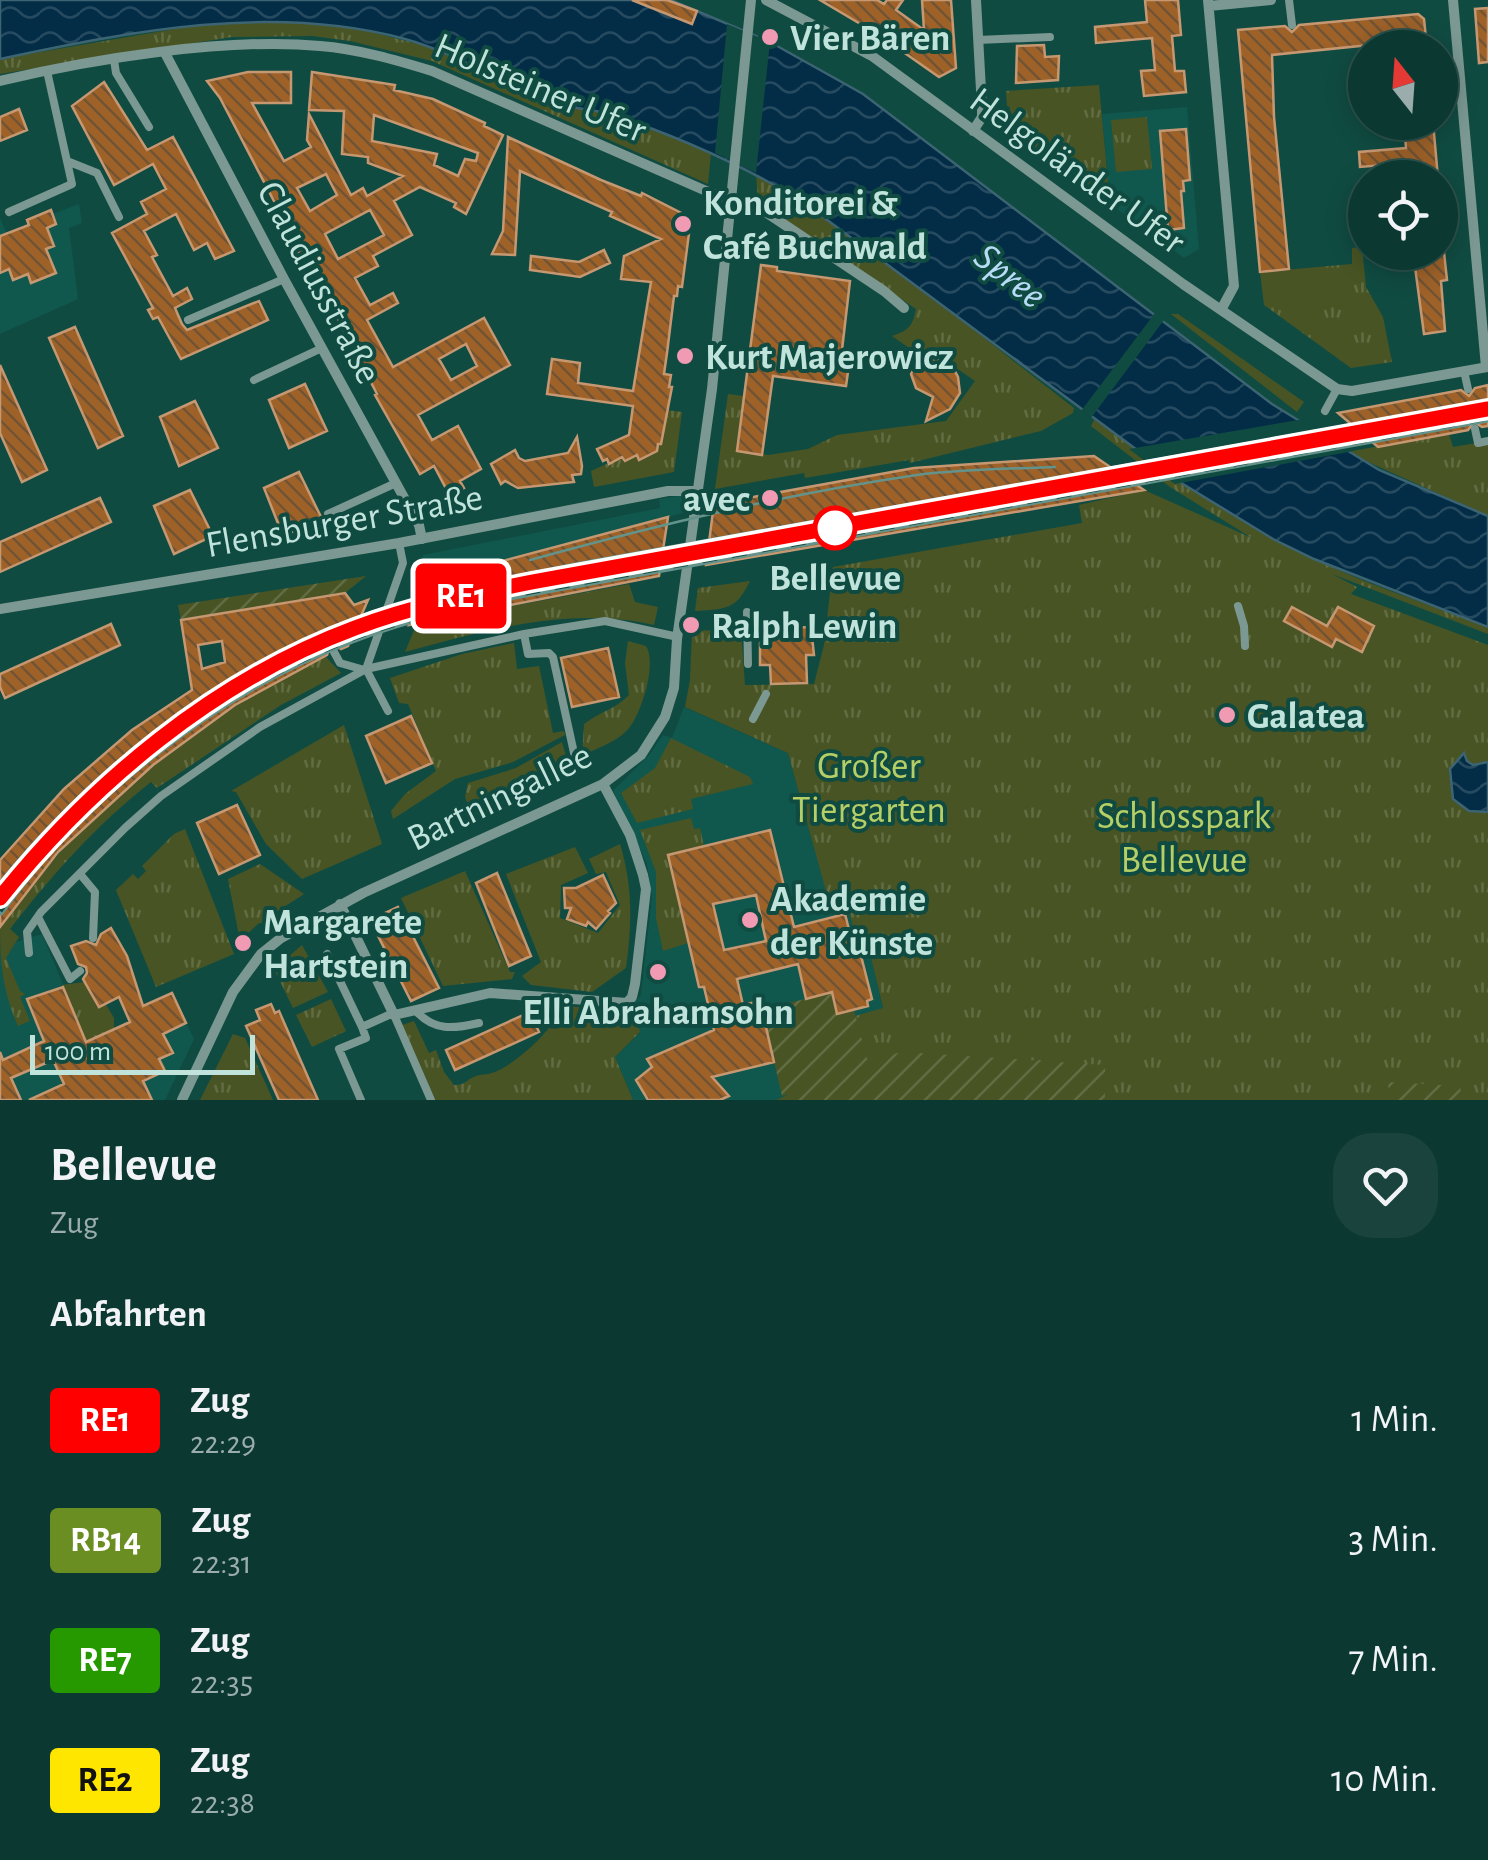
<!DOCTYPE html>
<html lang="de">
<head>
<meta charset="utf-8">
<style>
  body { margin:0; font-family:"Alegreya Sans",sans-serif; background:#1a433e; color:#f1f3f6; height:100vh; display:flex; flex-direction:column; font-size:38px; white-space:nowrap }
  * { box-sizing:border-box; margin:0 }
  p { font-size:32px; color:#9aacac }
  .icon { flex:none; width:55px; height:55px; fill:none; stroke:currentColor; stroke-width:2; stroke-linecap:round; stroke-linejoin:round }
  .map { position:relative; height:1100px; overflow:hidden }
  .side { display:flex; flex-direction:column; background:#0c3832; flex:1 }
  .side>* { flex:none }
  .badge { padding:0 20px; border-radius:8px; font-size:35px; line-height:65px }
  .needle { width:65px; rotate:343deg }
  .fabs { position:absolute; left:1348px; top:30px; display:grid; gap:20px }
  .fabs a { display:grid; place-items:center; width:110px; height:110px; border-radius:50%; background:#0c3832; box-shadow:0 5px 25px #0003,0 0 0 2px #2c524d; font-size:50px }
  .scale { position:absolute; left:30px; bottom:25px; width:225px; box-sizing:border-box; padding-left:10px; border:5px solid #c0e3db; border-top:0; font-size:28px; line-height:35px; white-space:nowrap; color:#c0e3db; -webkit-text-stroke:8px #104b42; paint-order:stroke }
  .map>.badge { position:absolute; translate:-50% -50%; box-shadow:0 0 0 5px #fff }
  h2 { padding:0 50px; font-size:38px; line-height:90px }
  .round { display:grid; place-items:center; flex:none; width:105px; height:105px; border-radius:40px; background:#1a433e }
  .headline { display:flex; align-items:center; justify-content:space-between; height:170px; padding:0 50px }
  h1 { font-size:48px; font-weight:600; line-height:75px }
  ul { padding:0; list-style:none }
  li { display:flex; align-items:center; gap:30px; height:120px; padding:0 50px }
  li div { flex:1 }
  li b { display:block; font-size:38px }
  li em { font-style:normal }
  li .badge { min-width:110px; font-weight:700; text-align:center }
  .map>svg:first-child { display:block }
  .built { fill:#10574d }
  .grass { fill:url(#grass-tufts) }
  .garden { fill:url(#garden-furrows) }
  .pitch { fill:#485423 }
  .water { fill:url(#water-waves); stroke:#3c6473; stroke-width:2.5 }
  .pier { fill:#104b42 }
  .building { fill:url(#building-back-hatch); stroke:#c69872; stroke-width:2.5; fill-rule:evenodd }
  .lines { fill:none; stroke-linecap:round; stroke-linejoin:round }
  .lane { stroke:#7b9892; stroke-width:8 }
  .street { stroke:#7b9892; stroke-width:10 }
  .tram { stroke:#63938a; stroke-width:2.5 }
  .rail-casing { stroke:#63938a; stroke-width:9 }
  .rail { stroke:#104b42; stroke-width:5; stroke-dasharray:15; stroke-linecap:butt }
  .line-casing { stroke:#fff; stroke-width:22 }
  .line { stroke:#f00; stroke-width:15 }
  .poi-dot { fill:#f19ab4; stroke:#104b42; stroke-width:4 }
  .stop-dot { fill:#fff; stroke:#f00; stroke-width:5 }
  .labels { text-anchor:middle; stroke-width:8; stroke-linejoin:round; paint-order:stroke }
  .poi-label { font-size:38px; font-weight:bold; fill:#c0e3db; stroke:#104b42; text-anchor:start }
  .street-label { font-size:38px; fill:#c0e3db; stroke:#104b42 }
  .stop-label { font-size:38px; font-weight:bold; fill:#c0e3db; stroke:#104b42 }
  .park-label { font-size:38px; fill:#b5ce65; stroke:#104b42 }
  .water-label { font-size:40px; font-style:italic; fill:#b8dcf8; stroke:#104b42 }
</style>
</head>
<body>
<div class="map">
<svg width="1488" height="1100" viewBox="0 0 1488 1100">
  <defs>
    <pattern id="grass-tufts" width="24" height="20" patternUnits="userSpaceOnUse" patternTransform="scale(2.5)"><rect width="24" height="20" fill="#485423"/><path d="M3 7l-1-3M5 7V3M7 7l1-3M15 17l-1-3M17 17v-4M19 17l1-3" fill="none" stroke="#616c42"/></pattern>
    <pattern id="garden-furrows" width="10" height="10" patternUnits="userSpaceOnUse" patternTransform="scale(2.5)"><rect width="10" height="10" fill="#485423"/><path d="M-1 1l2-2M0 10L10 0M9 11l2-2" fill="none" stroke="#616c42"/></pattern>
    <pattern id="water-waves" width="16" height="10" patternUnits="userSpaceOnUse" patternTransform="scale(2.5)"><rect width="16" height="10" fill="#032d46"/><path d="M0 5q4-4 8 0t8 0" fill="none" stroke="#264b60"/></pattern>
    <pattern id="building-back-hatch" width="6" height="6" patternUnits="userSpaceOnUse" patternTransform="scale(2.5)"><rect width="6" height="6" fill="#9e6229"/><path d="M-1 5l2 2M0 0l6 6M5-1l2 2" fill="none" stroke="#715434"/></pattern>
  </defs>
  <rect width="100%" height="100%" fill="#104b42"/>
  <path class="built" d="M1187,107L1199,249L1184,258L1110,204L1102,114Z
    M79,204L82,223L69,228L78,299L0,334V218L7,234L29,225L27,220L51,210L53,214Z
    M690,494L687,512L418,584L423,555L660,508L659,499Z
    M684,707L788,753L827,894L844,891L860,951L869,949L883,1009L798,1091L776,1100H633L615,1057L640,1033L636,1017L629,1009L641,995L652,896L647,864L613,791L649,755L663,735L672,738Z
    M42,934L87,1041L129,1022L126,1014L172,993L194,1039L165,1100H0V947Z"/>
  <path class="grass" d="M288,22L359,29L422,45L566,105L607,113L711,152L708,184L432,61L350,41L312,36L232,37L0,74V59L209,23Z
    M1099,85L1110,204L1059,161H1054L1008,129L1010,107L1007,106L1006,91Z
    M1147,117L1152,169L1116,172L1111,120Z
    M756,173C868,242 970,328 1074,408L1073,413L1041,431L910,463L909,460L805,478L804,473L715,489L728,394L744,396L737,450L768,455L808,449L837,435L946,421L975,381L929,349L922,357L892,336C908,331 913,326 916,309L758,202Z
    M1362,247L1366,287L1383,317L1392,362L1351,368L1264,305L1260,272L1352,264V248Z
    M1171,314H1178L1304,402L1297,412Z
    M666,410L682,412L674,472L594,487L591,471L622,457L625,461L637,455L640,460C664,447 662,436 666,410Z
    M1095,418C1153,461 1210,505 1274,539C1341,576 1417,600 1488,627V634L1332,574L1357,587L1351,594L1488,645V1100H776L866,1059L855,1016L883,1008L869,949L859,951L844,891L827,895L788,753L685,707L690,680L692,631L741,629L745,685L814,684L824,645L833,567L1082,523L1079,505L1144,490L1252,538L1170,487L1091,426Z
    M1449,434L1453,447L1488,441V516L1346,452Z
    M750,581C736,610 726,609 695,611L698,588Z
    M629,584L635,602L658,607L654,625C571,606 485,630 405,652L415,628L460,616Z
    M628,641L646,646C657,663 642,712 629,728C619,741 597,748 582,756L584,724C599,712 616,709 629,695L625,663Z
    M514,643L517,669L539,666L553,733L564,731L565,735L513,762L455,779L393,819L391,811L405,794L436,771L408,704L399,703L390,678L462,654Z
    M325,656L341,673L281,705L157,788L151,782C96,825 52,875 10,929L19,937L6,958L20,991L25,994L20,997L30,1021L18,1026C4,996 0,965 0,930C3,916 22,899 31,887C107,790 213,707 325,656Z
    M344,725L382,844L302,879L266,844L236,792L231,791Z
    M671,738L750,777L753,784L691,799L693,809L637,823L621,793L655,768Z
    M562,742L568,763L468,804L465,797L468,783L516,768Z
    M691,818L694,829L700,828L704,846L668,855L688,943L663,951L656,918V872L640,830Z
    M185,829L234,954L156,987L116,890L133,874L138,879L146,871L142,866L174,834Z
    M620,844C633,886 632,924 626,968L592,992L531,985L522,976L541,962L506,874L575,847L588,873L561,885L560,918L598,933L620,905L606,872L596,874L589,859Z
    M260,864L304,894L273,914V921L269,924L259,923L240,941L228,879Z
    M465,871L510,972H515L512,979L443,986L401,898Z
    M302,945L328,992L293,1008L274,969Z
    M84,982L99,1006L105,1003L114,1018V1029L86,1042L62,985Z
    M331,999L346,1031L312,1047L296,1015Z
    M559,1005L622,1012L629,1009L636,1017L640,1032L615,1057L633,1100H427L402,1025L414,1021L429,1053L436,1050L444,1072L454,1085C466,1085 466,1080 476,1076C481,1074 487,1075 492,1073C511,1067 537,1043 549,1028L557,1029Z
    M233,1034L245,1038L273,1100H200Z"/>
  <path class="garden" d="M366,576L345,593L181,620L178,605Z
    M829,982L837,1014L854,1010L867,1059L904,1052L1105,1065V1100H779L790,1094L782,1096L762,1009L814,997Z
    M1388,1082L1460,1086L1462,1100H1389Z"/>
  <path class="pitch" d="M1351,275L1354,305L1290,310L1288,280Z"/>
  <path class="water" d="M0,0H671L770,42L863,94L1272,404L1379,470L1488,516V627L1314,559L1273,539L1183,484L803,202C743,165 679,137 611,114C596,110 581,110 566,105C511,89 462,55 405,39C272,3 132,31 0,59Z
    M1464,753L1467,761L1473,765L1488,762V812L1469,811L1453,799L1450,769Z"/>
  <path class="pier" d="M727,24L770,42L756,173L715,153Z
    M1155,313L1164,320L1091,418L1081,411Z
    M1304,419L1354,451L1175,484L1129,449Z"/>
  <path class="building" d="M632,0H667L697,11L692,24Z
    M820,0H877L884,4L887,0H903L896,10L924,30L922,0H951L956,68L939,77L879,35Z
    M1145,0H1178L1181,35L1172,36L1175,71H1184L1186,92L1144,96L1141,71L1155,70L1152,38L1096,43L1095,27L1147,22Z
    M1488,8V62L1479,63L1475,9Z
    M1418,14L1424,19L1427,48H1370V45L1272,55L1274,117L1289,269L1260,272L1238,30L1285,26L1292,32L1299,25Z
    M1044,45L1045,57L1059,56L1058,80L1016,83L1017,46Z
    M248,72H291V103H252L284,161L311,147L307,140L309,114L351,195L363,188L367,196L403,176L368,163V157L342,154L344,111L309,110L312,72L395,85L394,90L433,99L485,123L484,126L503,135L466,214L454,207L456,203L420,187L394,201L412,235L373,256L378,266L355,278L370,305L393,293L398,303L367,320L393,367L484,318L510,365L418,415L432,440L458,426L481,469L460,481L464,488L450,496L434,466L420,474L375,395L377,394L326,296L296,249L298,247L220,98L207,81ZM374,115L478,153L476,161L465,159L458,176L434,165L437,154L372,141ZM326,174L337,195L310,211L297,188ZM370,210L384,235L338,259L325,234ZM466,344L477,366L451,380L439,359Z
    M104,82L147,150L173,137L234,251L215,259L207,243L194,250L176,214L144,231L157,255L152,257L173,296L187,288L192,299L175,308L182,324L187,330L259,301L268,320L181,359L158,317L153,319L148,310L153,308L112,233L147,214L141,202L166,189L153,164L114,185L72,106Z
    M19,109L27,130L0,141V117Z
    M1404,122H1433L1438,178H1408L1407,163L1360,167L1359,152L1406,148Z
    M1186,129L1190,180L1183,181L1184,191H1181L1184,228L1168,230L1160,131Z
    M508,137L601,180L641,196L642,193L691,218L682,287L678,286L677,296H674L667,353L664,374L671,375L669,387H672L661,444H658L657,451L639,460L637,455L625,461L622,457L609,464L607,459L603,461L597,449L629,435L633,406L547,394L552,359L580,363L578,383L633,391L651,282L621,279L624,256L661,239L610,216L612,212L520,171L515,255L492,254L503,231Z
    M51,210L56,224L47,228L54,246L46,249L56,273L31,283L28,274L13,280L9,269L0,273V236L29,225L27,220Z
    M604,250L610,263L580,277L530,270L531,256L579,262Z
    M1413,252H1444L1447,280L1441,281L1445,331L1424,334Z
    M761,265L777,267V271L850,281L842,350L851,351L846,386L773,376L762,455L737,451Z
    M75,327L123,436L98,448L49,338Z
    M932,357L952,366L958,377L960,393L950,409L926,421L933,397L916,388L911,374L918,361Z
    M0,365L47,470L22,482L0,433Z
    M305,384L327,431L289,448L269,400Z
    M1488,385V426L1482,427L1474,422L1468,430L1378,447L1338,413L1461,390L1469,396L1475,388Z
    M195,401L218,448L179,466L160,417Z
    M577,437L582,466L581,474L572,475L574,482L518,488L505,481L501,484L491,464L515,450L519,458L525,461L568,453Z
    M1094,456L1144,490L706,565L714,504L914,468Z
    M299,472L322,519L283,536L264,488Z
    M190,490L213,536L174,554L154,506Z
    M100,498L111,522L0,572V542Z
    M668,517L659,576L409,625L427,581Z
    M345,593L354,605L368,600L348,646L341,649L335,645L330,646L327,655L235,705L153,765L58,852L0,927V860L64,789L132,730L192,690L181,620ZM222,641L225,662L202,669L198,645Z
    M1292,607L1327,626L1338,607L1374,626L1362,652L1336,639L1332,647L1284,621Z
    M111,624L120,645L5,698L0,687V674Z
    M811,627L814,655H806L807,683L771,684L770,665H760V629Z
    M608,648L619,697L572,707L561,658Z
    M411,716L432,763L386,783L366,736Z
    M237,805L260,855L219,874L197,823Z
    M770,830L794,927L845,914L853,945L858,944L872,999L867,1001L868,1006L837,1014L832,992L806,999L798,964L737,979L743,1005L760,1001L774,1062L712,1077L729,1096L720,1100H648L636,1080L652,1067L647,1059L714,1030L704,987H699L668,855ZM756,895L766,941L724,950L713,904Z
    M497,873L531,956L509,966L476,883Z
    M603,875L616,903L608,911L610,913L596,929L588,922L586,926L567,919L571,908H565L564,888H576Z
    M398,907L439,988L411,1001L370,920Z
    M111,928L127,956L143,1006L172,993L186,1023L163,1034L173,1053L159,1059L165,1071L143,1081L152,1100H29L64,1084L53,1060L11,1078L21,1100H0V1052L3,1060L44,1041L27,999L63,987L86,1042L130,1022L119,997L99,1007L83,979L87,973L86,967L78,964L71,946L86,941L96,945L101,934Z
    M271,1004L275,1013L279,1011L318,1100H279L246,1026L260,1020L256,1010Z
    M530,1012L539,1032L455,1070L446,1050Z"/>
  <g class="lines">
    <path class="lane" d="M1289,0L1292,25
      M978,40L1050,37
      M114,60L116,73L149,127
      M67,161L97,173L119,217
      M9,212L72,184L47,71
      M188,320L284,279
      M1464,371L1468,389
      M254,380L322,348
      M1325,411L1337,389
      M1475,429L1478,443L1488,441
      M328,514L396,483
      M1238,606L1244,626L1245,646
      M747,612L748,664
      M524,634L528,654L549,653L553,657L574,753
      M334,652L340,663L361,669
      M388,711L366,669L403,563L399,543
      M753,719L766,694
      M80,874L95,892L93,938
      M38,917L70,979L80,971
      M29,953L27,932L41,912L125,828L161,796L260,727L366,669L524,634L605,621L678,637
      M327,954L362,1027L391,1014
      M416,1011C434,1031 453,1029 479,1023
      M394,1015L431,1100
      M361,1100L339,1049L366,1038L362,1027"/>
    <path class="street" d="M766,0L872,56L1183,284L1337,389L1352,391L1488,367
      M1208,0L1234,286L1221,310
      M1453,0L1486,367
      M1209,6L1271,0
      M165,53L284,279L419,525L422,539
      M0,81C92,59 227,37 320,46C358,49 396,60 432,71L713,194L764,211L884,291L904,308
      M973,131L982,117V108L976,0
      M0,609L399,543L668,491H698
      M340,904L394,1015L490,993L627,1003L632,997L635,984L646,889L643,875L630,835L603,784
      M182,1100L233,992L261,954L281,938L363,893L603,784L641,755L665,717L674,688L677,639L712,389L751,0"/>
    <path class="tram" d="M530,560C658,525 785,494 917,475C963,469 1009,469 1055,467
      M0,882C92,769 219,668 357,618C429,592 504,579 579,563L1488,400"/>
    <g class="rail-casing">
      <path id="rail" d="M0,911C83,796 219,689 352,639C412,616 473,603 536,591L1488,418"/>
    </g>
    <use href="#rail" class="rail"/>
  </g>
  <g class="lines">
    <g class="line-casing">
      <path id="line" d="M0,898C92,783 215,680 355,628C413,606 472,594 532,582L1488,409"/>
    </g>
    <use href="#line" class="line"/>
  </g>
  <g class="poi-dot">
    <circle cx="770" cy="37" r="10"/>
    <circle cx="683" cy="224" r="10"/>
    <circle cx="685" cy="356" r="10"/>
    <circle cx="770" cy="498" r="10"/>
    <circle cx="691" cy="625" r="10"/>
    <circle cx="1227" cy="715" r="10"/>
    <circle cx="750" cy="920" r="10"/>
    <circle cx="243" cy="943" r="10"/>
    <circle cx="658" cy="972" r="10"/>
  </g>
  <circle class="stop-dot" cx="835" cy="528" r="20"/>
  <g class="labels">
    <g class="poi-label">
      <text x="790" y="50">Vier Bären</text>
      <text x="703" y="215">Konditorei &amp;<tspan x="703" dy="44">Café Buchwald</tspan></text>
      <text x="705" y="369">Kurt Majerowicz</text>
      <text x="750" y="511" text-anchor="end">avec</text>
      <text x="711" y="638">Ralph Lewin</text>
      <text x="1247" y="728">Galatea</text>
      <text x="770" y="911">Akademie<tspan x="770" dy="44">der Künste</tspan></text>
      <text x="263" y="934">Margarete<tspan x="263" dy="44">Hartstein</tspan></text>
      <text x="658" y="1024" text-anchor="middle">Elli Abrahamsohn</text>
    </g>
    <g class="street-label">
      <text transform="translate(541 87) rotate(23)" y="13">Holsteiner Ufer</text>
      <text transform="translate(1078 170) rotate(36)" y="13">Helgoländer Ufer</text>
      <text transform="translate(320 282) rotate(62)" y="13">Claudiusstraße</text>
      <text transform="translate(344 520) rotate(-10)" y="13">Flensburger Straße</text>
      <text transform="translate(499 796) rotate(-26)" y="13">Bartningallee</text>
    </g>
    <g class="stop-label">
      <text x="835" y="590">Bellevue</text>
    </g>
    <g class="park-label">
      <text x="869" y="778">Großer<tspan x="869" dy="44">Tiergarten</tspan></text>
      <text x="1184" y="828">Schlosspark<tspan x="1184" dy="44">Bellevue</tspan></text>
    </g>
    <g class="water-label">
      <text transform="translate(1011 275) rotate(39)" y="14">Spree</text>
    </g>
  </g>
</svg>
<div class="fabs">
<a><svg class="needle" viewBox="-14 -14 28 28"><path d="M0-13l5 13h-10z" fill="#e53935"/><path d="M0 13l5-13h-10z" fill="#9aacac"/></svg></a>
<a><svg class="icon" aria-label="locate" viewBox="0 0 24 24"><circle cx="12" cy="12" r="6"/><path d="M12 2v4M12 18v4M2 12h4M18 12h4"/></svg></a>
</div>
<div class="scale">100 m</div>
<b class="badge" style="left:461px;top:596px;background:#f00;color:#fff">RE1</b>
</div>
<section class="side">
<div class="headline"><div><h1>Bellevue</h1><p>Zug</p></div><a class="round"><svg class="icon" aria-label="heart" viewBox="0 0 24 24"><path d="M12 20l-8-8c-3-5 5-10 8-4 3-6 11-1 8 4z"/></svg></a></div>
<h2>Abfahrten</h2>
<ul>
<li><span class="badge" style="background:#f00;color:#fff">RE1</span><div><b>Zug</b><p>22:29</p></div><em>1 Min.</em></li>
<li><span class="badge" style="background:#6b8e23;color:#fff">RB14</span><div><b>Zug</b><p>22:31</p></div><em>3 Min.</em></li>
<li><span class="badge" style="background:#269900;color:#fff">RE7</span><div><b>Zug</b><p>22:35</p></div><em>7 Min.</em></li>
<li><span class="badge" style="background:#ffe600;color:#111">RE2</span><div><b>Zug</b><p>22:38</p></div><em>10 Min.</em></li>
</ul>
</section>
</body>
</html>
